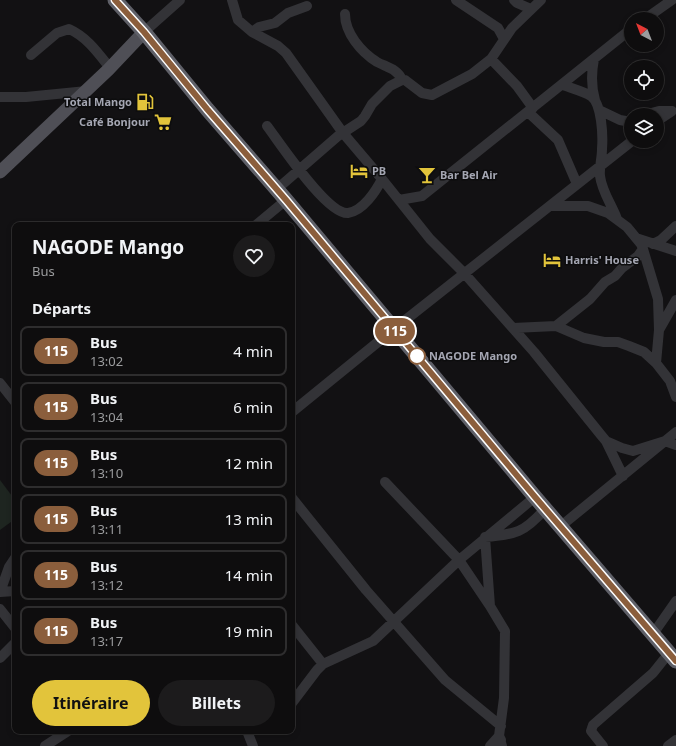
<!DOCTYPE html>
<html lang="fr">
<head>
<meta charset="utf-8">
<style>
  body { margin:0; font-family:"Noto Sans",sans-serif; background:#1c1b1c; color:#f1f3f6; height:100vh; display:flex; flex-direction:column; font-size:15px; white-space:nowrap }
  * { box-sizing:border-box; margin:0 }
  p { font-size:13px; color:#9b9c9e }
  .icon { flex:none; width:22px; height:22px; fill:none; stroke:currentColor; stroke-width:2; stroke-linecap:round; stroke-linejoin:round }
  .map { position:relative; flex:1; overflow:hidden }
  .sheet { position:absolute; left:12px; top:222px; width:283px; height:512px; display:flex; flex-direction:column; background:#0e0d0e; border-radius:8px; box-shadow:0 2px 6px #0003,0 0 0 1px #2e2d2e }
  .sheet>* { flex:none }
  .badge { padding:0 8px; border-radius:13px; font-size:14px; line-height:26px }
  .needle { width:26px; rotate:318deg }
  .controls { position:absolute; left:624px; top:12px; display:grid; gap:8px }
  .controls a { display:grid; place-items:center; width:40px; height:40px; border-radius:50%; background:#0e0d0e; box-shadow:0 2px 6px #0003,0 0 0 1px #2e2d2e; font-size:20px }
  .map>.badge { position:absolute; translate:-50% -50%; box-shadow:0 0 0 2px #fff }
  h2 { padding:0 20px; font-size:15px; line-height:36px }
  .round { display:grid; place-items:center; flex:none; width:42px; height:42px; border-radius:21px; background:#1c1b1c }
  .head { display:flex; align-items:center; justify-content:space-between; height:68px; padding:0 20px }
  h1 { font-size:19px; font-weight:700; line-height:30px }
  .button { display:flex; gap:8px; margin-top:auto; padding:8px 20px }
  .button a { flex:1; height:46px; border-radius:24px; background:#e2c43b; color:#111; font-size:16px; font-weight:700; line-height:46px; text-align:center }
  .button a+a { background:#1c1b1c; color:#f1f3f6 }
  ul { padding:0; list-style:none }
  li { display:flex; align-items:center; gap:12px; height:50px; margin:0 8px 6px; padding:0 12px; border:2px solid #2e2d2e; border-radius:8px }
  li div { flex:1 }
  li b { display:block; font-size:15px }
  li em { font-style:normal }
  li .badge { min-width:44px; font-weight:700; text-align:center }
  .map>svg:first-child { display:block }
  .green { fill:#1e2520 }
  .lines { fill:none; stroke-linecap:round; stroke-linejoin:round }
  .minor { stroke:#333337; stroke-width:10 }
  .major { stroke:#4f4f56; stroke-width:13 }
  .highway { stroke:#5f6068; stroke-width:15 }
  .line-casing { stroke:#fff; stroke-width:9 }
  .line { stroke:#8b5e3c; stroke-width:6 }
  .stop-dot { fill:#fff; stroke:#8b5e3c; stroke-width:2 }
  .labels { text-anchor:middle; stroke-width:3; stroke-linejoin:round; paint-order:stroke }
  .poi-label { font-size:11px; font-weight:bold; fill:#a4a6b2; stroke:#0d0d0e; text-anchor:start }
  .stop-label { font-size:11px; font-weight:bold; fill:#a4a6b2; stroke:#0d0d0e; text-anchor:start }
</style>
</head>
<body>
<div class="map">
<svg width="676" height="746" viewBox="0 0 676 746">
  <rect width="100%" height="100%" fill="#121113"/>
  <path class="green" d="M0,480L15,500V519L0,530Z"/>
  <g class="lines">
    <path class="minor" d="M232,0L238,20L252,32L278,46L286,53L343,133L382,179L430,239L464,273L534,352L601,435L606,441L623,476
      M456,0L498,28L504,39
      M514,0L517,3L531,9
      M345,14C345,33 361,52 377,62C386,67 398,69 402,80
      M645,19L672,0
      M144,32L180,0
      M252,32L259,27L275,23L288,13L307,6
      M31,55L57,33L69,29C87,37 98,53 110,68
      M491,59L517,86L533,108
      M594,59C591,74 591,86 595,100
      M563,85C571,88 585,92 591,96C602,104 603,136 602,149C602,158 599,168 600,176C602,192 612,205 617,219
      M0,97H26L87,91
      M599,110L620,120L631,122
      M528,112L558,140L577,184
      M644,115L659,111H671
      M657,121L672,111
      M267,126C280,143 327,215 348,213C363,211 376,191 382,179
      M277,189L338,136L361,121L365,116L372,104L390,86L402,80H405L422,93L432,95L472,74L491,59L512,28L541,0
      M399,200L422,196L631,29
      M550,206H588L608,213L627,227L641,244L643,249L638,256L622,268L615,276L605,282L590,299L556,326
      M256,225L286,200
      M636,238L676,251
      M653,244L661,240L676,226
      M643,249L658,299L659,330L656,363
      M513,328L556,326L584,338L604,342H618L629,346L644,352L656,363L670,381L676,397
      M659,330L676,300
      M0,383L15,402
      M292,412L394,329L632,141
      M606,441L622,448L633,451L665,441L676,445
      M385,482L459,560L490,606L505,631L504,698L499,736L502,746
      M292,498L366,590L445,680L501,726
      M561,526L676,432
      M0,592L9,567L15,558
      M0,592L15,591
      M490,606L485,537C516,534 524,533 545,509
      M0,609L15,628
      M292,625L323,664
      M653,634L676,601
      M0,658L15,643
      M292,703L317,670L323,664L373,641L459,560L535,497
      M247,731L253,746
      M45,746L68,731
      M490,746L499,736L501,740
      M603,746L591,731L593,725L653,673L669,653
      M668,746L676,740"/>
    <path class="major" d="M0,172L108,70L144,32"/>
    <path class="highway" d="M115,0L144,32L207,109L286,200L535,497L676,661"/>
  </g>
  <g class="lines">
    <g class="line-casing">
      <path id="line" d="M115,0L144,32L207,109L286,200L535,497L676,661"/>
    </g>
    <use href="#line" class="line"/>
  </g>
  <defs>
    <g id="fuel-bare" transform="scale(1.38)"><path d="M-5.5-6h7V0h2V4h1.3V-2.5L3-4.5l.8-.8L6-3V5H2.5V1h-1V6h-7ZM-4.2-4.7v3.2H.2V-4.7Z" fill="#e2c43b" stroke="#0d0d0e" stroke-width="2.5" paint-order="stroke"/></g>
    <g id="supermarket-bare" transform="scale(1.38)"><path d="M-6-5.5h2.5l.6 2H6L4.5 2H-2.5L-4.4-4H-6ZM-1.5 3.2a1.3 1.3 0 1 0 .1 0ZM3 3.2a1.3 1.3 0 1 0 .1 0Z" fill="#e2c43b" stroke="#0d0d0e" stroke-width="2.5" paint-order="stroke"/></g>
    <g id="hotel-bare" transform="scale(1.38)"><path d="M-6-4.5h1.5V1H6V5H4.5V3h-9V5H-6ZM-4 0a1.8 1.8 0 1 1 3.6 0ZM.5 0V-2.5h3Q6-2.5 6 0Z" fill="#e2c43b" stroke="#0d0d0e" stroke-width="2.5" paint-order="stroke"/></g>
    <g id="bar-bare" transform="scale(1.38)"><path d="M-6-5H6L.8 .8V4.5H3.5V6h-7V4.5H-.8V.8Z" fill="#e2c43b" stroke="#0d0d0e" stroke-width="2.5" paint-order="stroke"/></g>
  </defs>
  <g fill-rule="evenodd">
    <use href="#fuel-bare" x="145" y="102"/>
    <use href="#supermarket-bare" x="163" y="122"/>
    <use href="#hotel-bare" x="359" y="171"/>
    <use href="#bar-bare" x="427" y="175"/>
    <use href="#hotel-bare" x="552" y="260"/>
  </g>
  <circle class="stop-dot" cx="417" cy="356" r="8"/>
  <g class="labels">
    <g class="poi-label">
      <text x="132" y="106" text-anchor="end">Total Mango</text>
      <text x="150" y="126" text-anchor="end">Café Bonjour</text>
      <text x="372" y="175">PB</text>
      <text x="440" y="179">Bar Bel Air</text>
      <text x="565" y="264">Harris' House</text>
    </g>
    <g class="stop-label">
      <text x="429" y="360">NAGODE Mango</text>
    </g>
  </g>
</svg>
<div class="controls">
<a><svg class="needle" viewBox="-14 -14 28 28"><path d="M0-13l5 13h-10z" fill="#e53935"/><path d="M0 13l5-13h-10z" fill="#9b9c9e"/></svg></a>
<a><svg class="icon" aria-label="locate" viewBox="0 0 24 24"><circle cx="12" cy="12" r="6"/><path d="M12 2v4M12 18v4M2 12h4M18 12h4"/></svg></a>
<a><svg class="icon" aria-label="layers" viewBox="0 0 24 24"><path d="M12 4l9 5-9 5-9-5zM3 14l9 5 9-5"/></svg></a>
</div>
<b class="badge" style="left:395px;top:331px;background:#8b5e3c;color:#fff">115</b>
<section class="sheet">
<div class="head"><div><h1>NAGODE Mango</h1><p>Bus</p></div><a class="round"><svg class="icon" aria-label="heart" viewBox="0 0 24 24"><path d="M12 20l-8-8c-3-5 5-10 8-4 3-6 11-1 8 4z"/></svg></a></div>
<h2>Départs</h2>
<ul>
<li><span class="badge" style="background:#8b5e3c;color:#fff">115</span><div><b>Bus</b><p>13:02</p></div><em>4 min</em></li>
<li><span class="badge" style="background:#8b5e3c;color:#fff">115</span><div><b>Bus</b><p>13:04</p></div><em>6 min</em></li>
<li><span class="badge" style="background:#8b5e3c;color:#fff">115</span><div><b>Bus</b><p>13:10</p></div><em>12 min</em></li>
<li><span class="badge" style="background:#8b5e3c;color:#fff">115</span><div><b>Bus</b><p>13:11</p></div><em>13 min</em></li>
<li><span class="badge" style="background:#8b5e3c;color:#fff">115</span><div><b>Bus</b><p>13:12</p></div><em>14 min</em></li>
<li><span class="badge" style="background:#8b5e3c;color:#fff">115</span><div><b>Bus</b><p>13:17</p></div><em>19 min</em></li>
</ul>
<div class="button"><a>Itinéraire</a><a>Billets</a></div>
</section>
</div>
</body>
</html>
